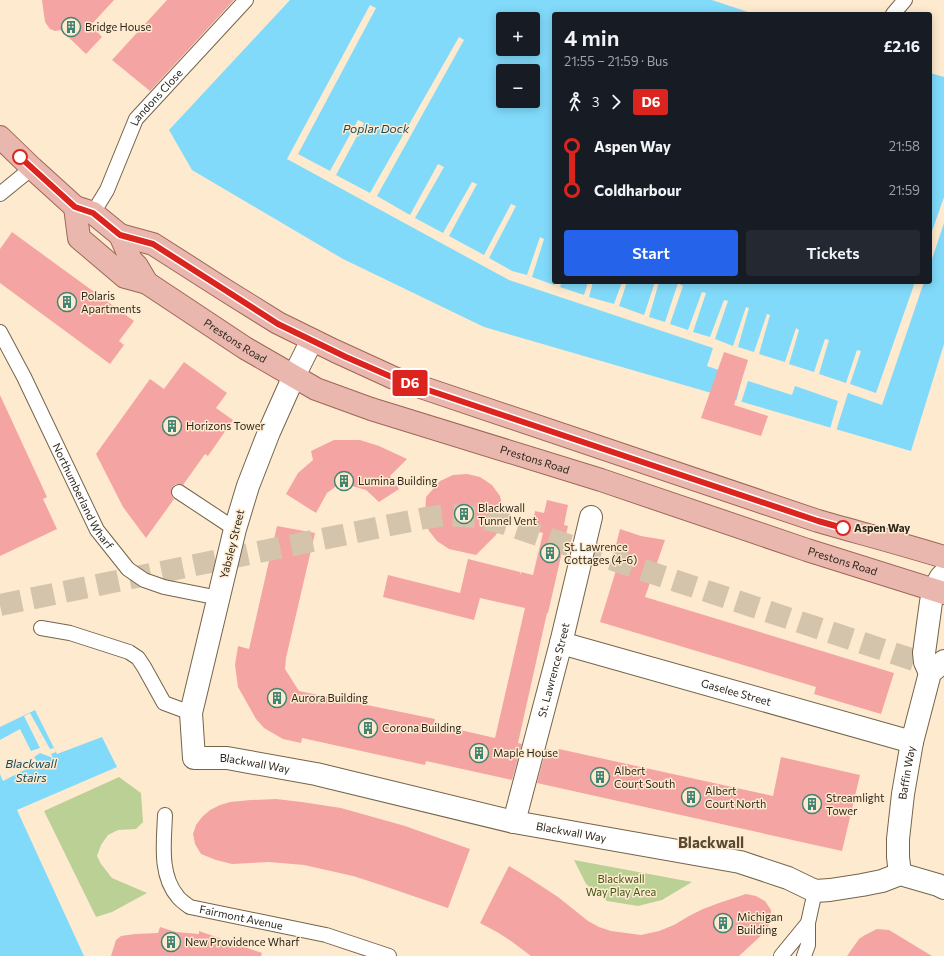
<!DOCTYPE html>
<html lang="en">
<head>
<meta charset="utf-8">
<style>
  body { margin:0; font-family:Commissioner,sans-serif; background:#242831; color:#f1f3f6; height:100vh; display:flex; flex-direction:column; font-size:15px; white-space:nowrap }
  * { box-sizing:border-box; margin:0 }
  p { font-size:13px; color:#9ea1a6 }
  .icon { flex:none; width:22px; height:22px; fill:none; stroke:currentColor; stroke-width:2; stroke-linecap:round; stroke-linejoin:round }
  .map { position:relative; flex:1; overflow:hidden }
  .sheet { position:absolute; left:552px; top:12px; width:380px; height:272px; display:flex; flex-direction:column; background:#171b24; border-radius:4px; box-shadow:0 2px 10px #0003 }
  .sheet>* { flex:none }
  .badge { padding:0 8px; border-radius:3px; font-size:14px; line-height:26px }
  .tools { position:absolute; left:496px; top:12px; display:grid; gap:8px }
  .tools a { display:grid; place-items:center; width:44px; height:44px; border-radius:4px; background:#171b24; box-shadow:0 2px 10px #0003; font-size:20px }
  .map>.badge { position:absolute; translate:-50% -50%; box-shadow:0 0 0 2px #fff }
  .legs { display:flex; align-items:center; gap:6px; height:44px; padding:0 12px; font-size:13px }
  .legs p { margin-inline-start:auto }
  .overview { display:flex; align-items:center; justify-content:space-between; height:68px; padding:0 12px }
  h1 { font-size:22px; font-weight:600; line-height:30px }
  .primary-button { display:flex; gap:8px; margin-top:auto; padding:8px 12px }
  .primary-button a { flex:1; height:46px; border-radius:4px; background:#2563eb; color:#fff; font-size:16px; font-weight:600; line-height:46px; text-align:center }
  .primary-button a+a { background:#242831; color:#f1f3f6 }
  ul { padding:0 12px; list-style:none }
  li { display:flex; align-items:center; gap:14px; height:44px; font-size:15px }
  li i { display:grid; place-items:center; width:6px; height:100%; margin:0 5px; background:currentColor }
  li i::after { content:''; width:10px; height:10px; margin:-5px; border:3px solid; border-radius:50%; background:#171b24 }
  li p { margin-inline-start:auto }
  li:first-child i { background:linear-gradient(#0000 50%,currentColor 0) }
  li:last-child i { background:linear-gradient(currentColor 50%,#0000 0) }
  .map>svg:first-child { display:block }
  .green { fill:#bad095 }
  .water { fill:#81dafa; fill-rule:evenodd }
  .pier { fill:#feebcf }
  .building { fill:#f4a4a2 }
  .lines { fill:none; stroke-linecap:round; stroke-linejoin:round }
  .trunk-tunnel { stroke:#d4c4ab; stroke-width:22; stroke-dasharray:22 11; stroke-linecap:butt }
  .service-casing { stroke:#74644b; stroke-width:16 }
  .minor-casing { stroke:#74644b; stroke-width:24 }
  .primary-casing { stroke:#9e6558; stroke-width:24 }
  .service { stroke:#fff; stroke-width:14 }
  .minor { stroke:#fff; stroke-width:22 }
  .primary { stroke:#e9b7ad; stroke-width:22 }
  .line-1-casing { stroke:#fff; stroke-width:9 }
  .line-1 { stroke:#dc241f; stroke-width:6 }
  .stop-1-dot { fill:#fff; stroke:#dc241f; stroke-width:2 }
  .labels { text-anchor:middle; stroke-width:3; stroke-linejoin:round; paint-order:stroke }
  .poi-label { font-size:11px; fill:#2e271d; stroke:#feebcf; text-anchor:start }
  .street-label { font-size:11px; fill:#2e271d; stroke:#feebcf }
  .stop-label { font-size:11px; font-weight:bold; fill:#2e271d; stroke:#feebcf; text-anchor:start }
  .park-label { font-size:11px; fill:#425516; stroke:#feebcf }
  .water-label { font-size:12px; font-style:italic; fill:#15495a; stroke:#feebcf }
  .district-label { font-size:15px; font-weight:bold; fill:#594932; stroke:#feebcf }
</style>
</head>
<body>
<div class="map">
<svg width="944" height="956" viewBox="0 0 944 956">
  <rect width="100%" height="100%" fill="#feebcf"/>
  <path class="green" d="M119,777L141,793L143,822L136,829L118,830L108,835L101,845L97,856L101,864L112,878L147,893L112,912L96,917L44,811Z
    M574,860L692,882L662,900L638,906L607,901L586,884Z"/>
  <path class="water" d="M290,0H712L754,14H554V282H930V73L944,77V344L911,451L484,327L343,259L192,170L169,130ZM503,19H533V49H503ZM503,71H533V101H503Z
    M35,710L57,754L102,737L117,767L17,810L84,956H0V727Z"/>
  <path class="pier" d="M370,5L376,8L298,154L330,171L358,120L364,123L336,175L370,193L459,37L464,40L377,196L410,215L438,164L444,167L415,218L443,233L472,182L477,184L449,236L484,255L511,204L516,206L489,258L512,271L527,275L540,237L544,239L532,277L554,285L556,282H562L560,287L584,295L588,282H593L589,297L614,304L622,282H627L619,306L644,315L655,282H659L649,317L665,322L678,283L683,286L670,324L688,330L702,292L706,293L693,332L710,337L724,300L728,301L715,339L733,346L746,307L749,308L738,347L754,352L767,314L770,315L759,354L785,362L796,328L799,330L789,364L814,372L825,339L829,340L819,374L846,383L857,350L861,351L850,384L876,393L915,282H924L882,405L848,393L836,431L830,429L838,401L795,386L792,395L748,381L741,403L736,402L742,378L707,366L713,348L509,280L287,159Z
    M944,197V223L930,265V237Z
    M30,713L50,749L54,748L56,752L51,754L53,758L40,753L34,757L38,763L3,781L0,774V740L20,729L31,751L40,748L24,716Z"/>
  <path class="building" d="M42,0H114L91,25L102,37L86,54L61,30L55,31L50,29L45,22Z
    M167,0H234L150,91L112,60Z
    M12,232L134,321L119,341L124,345L110,364L0,283V249Z
    M724,352L748,360L734,405L768,416L761,436L701,418Z
    M184,362L227,393L216,408L233,420L208,456L205,454L183,485L179,484H176L172,487L171,492L172,496L174,499L146,538L123,507L96,454L150,379L164,389Z
    M0,395L47,497L43,499L57,529L0,556Z
    M334,440H360L379,446L407,459L390,476L399,489L379,502L366,490L352,486L338,485L327,493L316,513L286,494L298,473L313,460L311,451Z
    M467,474L480,477L492,485L500,496L505,517L496,535L476,555L449,549L437,541L429,531L425,518L426,497L440,481L453,475Z
    M547,500L568,505L564,525L568,526L548,613H547L518,743L522,744L512,780L426,761L425,765L302,738L301,743L283,739L264,728L256,719L238,687L235,665L238,646L249,649L277,526L315,533L286,658L285,669L299,691L435,719L434,724L495,738L525,608L480,598L474,620L383,597L388,575L460,593L468,559L520,572V575L521,572L533,575L543,533L531,530L535,511L544,513Z
    M620,529L641,536L665,540L645,597L894,673L881,714L814,694L816,687L600,622L622,551L615,549Z
    M546,749L558,752L559,749L773,796L781,757L860,775L842,851L537,783Z
    M276,799L302,802L341,808L405,826L470,849L448,908L381,885L353,876L304,865L269,862L232,864L216,860L201,854L195,844L193,834L196,825L202,817L210,810L220,805L230,802L251,800Z
    M509,866L529,878L558,897L588,921L599,927L611,931L641,935L659,931L674,925L689,916L703,909L719,903L746,894L756,896L765,901L771,910V921L765,932L739,956H531L511,941L497,932L480,923Z
    M160,927L176,932L199,934V931L262,953L261,956H111L116,940L121,936L135,934L158,933Z
    M877,929L889,930L899,936L932,956H847L859,939L865,935Z"/>
  <g class="lines">
    <path class="trunk-tunnel" d="M0,605L425,518L449,515L475,517L502,523L941,669"/>
    <g class="service-casing">
      <g id="service">
        <path d="M893,14L905,0"/>
        <path d="M0,194L32,168"/>
        <path id="s1" d="M93,213L107,190L136,119L246,0"/>
        <path id="s2" d="M0,332L24,377L97,530L128,569L144,580L164,587L219,598"/>
        <path d="M179,492L235,529"/>
        <path d="M41,628L70,633L129,652L138,658L144,667L164,703L191,713"/>
        <path id="s3" d="M165,815C164,842 159,875 178,897C181,901 186,904 190,907L326,935L389,956"/>
        <path d="M781,956L808,923"/>
        <path d="M804,956L808,945V923L815,891"/>
      </g>
    </g>
    <g class="minor-casing">
      <g id="minor">
        <path id="s4" d="M312,340L294,376L269,432L248,486L235,529L191,713L194,758H227L316,774L514,822L740,862L788,878L815,891L830,890L862,885L882,881L900,874L938,885L944,888"/>
        <path id="s5" d="M561,643L912,742"/>
        <path d="M930,673L925,662L924,653L931,602L934,589L941,577L944,574"/>
        <path id="s6" d="M514,822L561,643L591,517"/>
        <path id="s7" d="M900,874L898,857V839L903,794L912,742L930,673L944,661"/>
      </g>
    </g>
    <g class="primary-casing">
      <g id="primary">
        <path d="M0,137L32,168L75,207L93,213L120,235L131,260L137,266L147,283"/>
        <path id="s8" d="M75,207L79,238L125,277L147,283L245,348L316,389L371,409L601,480L807,550L944,593"/>
        <path d="M120,235L153,244L225,290L278,323L335,351L394,378L818,521C860,533 902,544 944,557"/>
      </g>
    </g>
    <use href="#service" class="service"/>
    <use href="#minor" class="minor"/>
    <use href="#primary" class="primary"/>
  </g>
  <g class="lines">
    <g class="line-1-casing">
      <path id="line-1" d="M20,157L75,207L93,213L120,235L153,244L225,290L278,324L346,357L394,378L422,388L818,521L843,528"/>
    </g>
    <use href="#line-1" class="line-1"/>
  </g>
  <defs>
    <g id="building-ring" transform="scale(1)"><circle r="9.5" fill="#feebcf" stroke="#428474" stroke-width="1.5"/><path d="M-4-6H4V6H1V3H-1V6H-4ZM-2.5-4.3h1.7v1.8h-1.7ZM.8-4.3h1.7v1.8H.8ZM-2.5-1h1.7V.8h-1.7ZM.8-1h1.7V.8H.8Z" fill="#428474"/></g>
  </defs>
  <g fill-rule="evenodd">
    <use href="#building-ring" x="71" y="27"/>
    <use href="#building-ring" x="67" y="302"/>
    <use href="#building-ring" x="172" y="426"/>
    <use href="#building-ring" x="344" y="481"/>
    <use href="#building-ring" x="464" y="514"/>
    <use href="#building-ring" x="550" y="553"/>
    <use href="#building-ring" x="277" y="698"/>
    <use href="#building-ring" x="368" y="728"/>
    <use href="#building-ring" x="479" y="753"/>
    <use href="#building-ring" x="600" y="777"/>
    <use href="#building-ring" x="691" y="797"/>
    <use href="#building-ring" x="812" y="804"/>
    <use href="#building-ring" x="723" y="923"/>
    <use href="#building-ring" x="171" y="942"/>
  </g>
  <g class="stop-1-dot">
    <circle cx="20" cy="157" r="7"/>
    <circle cx="843" cy="528" r="7"/>
  </g>
  <g class="labels">
    <g class="poi-label">
      <text x="85" y="31">Bridge House</text>
      <text x="81" y="300">Polaris<tspan x="81" dy="13">Apartments</tspan></text>
      <text x="186" y="430">Horizons Tower</text>
      <text x="358" y="485">Lumina Building</text>
      <text x="478" y="512">Blackwall<tspan x="478" dy="13">Tunnel Vent</tspan></text>
      <text x="564" y="551">St. Lawrence<tspan x="564" dy="13">Cottages (4-6)</tspan></text>
      <text x="291" y="702">Aurora Building</text>
      <text x="382" y="732">Corona Building</text>
      <text x="493" y="757">Maple House</text>
      <text x="614" y="775">Albert<tspan x="614" dy="13">Court South</tspan></text>
      <text x="705" y="795">Albert<tspan x="705" dy="13">Court North</tspan></text>
      <text x="826" y="802">Streamlight<tspan x="826" dy="13">Tower</tspan></text>
      <text x="737" y="921">Michigan<tspan x="737" dy="13">Building</tspan></text>
      <text x="185" y="946">New Providence Wharf</text>
    </g>
    <g class="street-label">
      <text dy="4" stroke="none"><textPath href="#s1" startOffset="133">Landons Close</textPath></text>
      <text dy="4" stroke="none"><textPath href="#s8" startOffset="220">Prestons Road</textPath></text>
      <text dy="4" stroke="none"><textPath href="#s8" startOffset="544">Prestons Road</textPath></text>
      <text dy="4" stroke="none"><textPath href="#s2" startOffset="184">Northumberland Wharf</textPath></text>
      <text transform="translate(232 544) rotate(-76)" y="4">Yabsley Street</text>
      <text dy="4" stroke="none"><textPath href="#s8" startOffset="868">Prestons Road</textPath></text>
      <text dy="4" stroke="none"><textPath href="#s6" startOffset="157">St. Lawrence Street</textPath></text>
      <text dy="4" stroke="none"><textPath href="#s5" startOffset="182">Gaselee Street</textPath></text>
      <text dy="4" stroke="none"><textPath href="#s4" startOffset="500">Blackwall Way</textPath></text>
      <text dy="4" stroke="none"><textPath href="#s7" startOffset="102">Baffin Way</textPath></text>
      <text dy="4" stroke="none"><textPath href="#s4" startOffset="824">Blackwall Way</textPath></text>
      <text dy="4" stroke="none"><textPath href="#s3" startOffset="153">Fairmont Avenue</textPath></text>
    </g>
    <g class="stop-label">
      <text x="854" y="532">Aspen Way</text>
    </g>
    <g class="park-label">
      <text x="621" y="883">Blackwall<tspan x="621" dy="13">Way Play Area</tspan></text>
    </g>
    <g class="water-label">
      <text x="376" y="133">Poplar Dock</text>
      <text x="31" y="768">Blackwall<tspan x="31" dy="14">Stairs</tspan></text>
    </g>
    <g class="district-label">
      <text x="711" y="848">Blackwall</text>
    </g>
  </g>
</svg>
<div class="tools">
<a>+</a>
<a>−</a>
</div>
<b class="badge" style="left:410px;top:383px;background:#dc241f;color:#fff">D6</b>
<section class="sheet">
<div class="overview"><div><h1>4 min</h1><p>21:55 – 21:59 · Bus</p></div><b>£2.16</b></div>
<div class="legs"><svg class="icon" aria-label="walk" viewBox="0 0 24 24"><circle cx="13" cy="4" r="2"/><path d="M13 8l-2 6 4 7M11 14l-3 7M7 12l3-4h3l4 4"/></svg>3<svg class="icon" aria-label="forward" viewBox="0 0 24 24"><path d="M9 5l7 7-7 7"/></svg><b class="badge" style="background:#dc241f;color:#fff">D6</b></div>
<ul>
<li><i style="color:#dc241f"></i><b>Aspen Way</b><p>21:58</p></li>
<li><i style="color:#dc241f"></i><b>Coldharbour</b><p>21:59</p></li>
</ul>
<div class="primary-button"><a>Start</a><a>Tickets</a></div>
</section>
</div>
</body>
</html>
